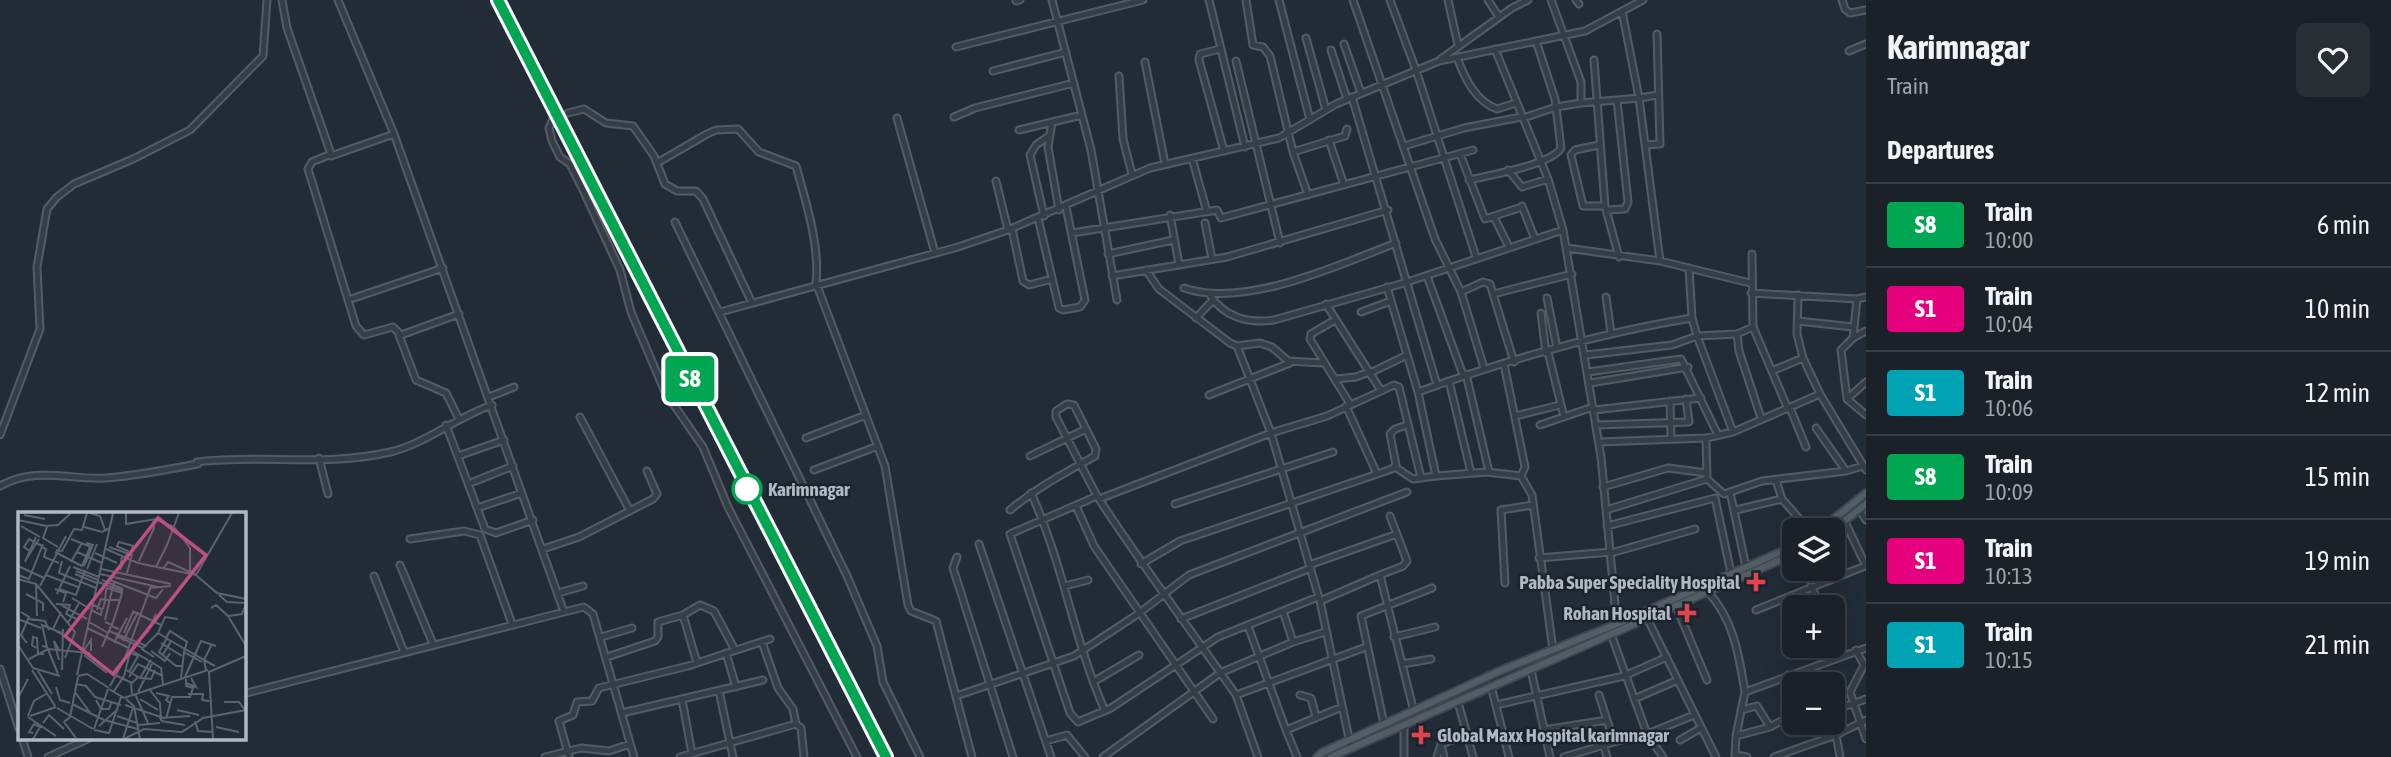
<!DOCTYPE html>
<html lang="en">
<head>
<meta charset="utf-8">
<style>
  body { margin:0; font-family:"Asap Condensed",sans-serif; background:#272e34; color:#f1f3f6; height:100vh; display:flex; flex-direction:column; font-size:26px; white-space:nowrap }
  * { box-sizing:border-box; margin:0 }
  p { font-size:23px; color:#9fa3a8 }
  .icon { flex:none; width:38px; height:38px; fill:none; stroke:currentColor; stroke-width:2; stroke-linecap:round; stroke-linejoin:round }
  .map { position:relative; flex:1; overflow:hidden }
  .details { display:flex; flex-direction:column; background:#1a2128; width:525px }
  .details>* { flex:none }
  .badge { padding:0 14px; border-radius:5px; font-size:24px; line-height:46px }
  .fabs { position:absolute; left:1782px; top:518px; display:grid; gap:14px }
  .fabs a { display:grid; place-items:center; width:63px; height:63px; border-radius:10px; background:#1a2128; box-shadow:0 7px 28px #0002,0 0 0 2px #383e45; font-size:35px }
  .map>.badge { position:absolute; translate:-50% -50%; box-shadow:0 0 0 4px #fff }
  h2 { padding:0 21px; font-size:26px; line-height:63px }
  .round { display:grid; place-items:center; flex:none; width:74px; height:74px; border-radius:10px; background:#272e34 }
  .summary { display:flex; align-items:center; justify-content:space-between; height:119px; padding:0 21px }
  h1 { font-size:33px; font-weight:700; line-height:52px }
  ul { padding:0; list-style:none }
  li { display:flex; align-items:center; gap:21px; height:84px; padding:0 21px; border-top:2px solid #383e45 }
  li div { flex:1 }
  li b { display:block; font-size:26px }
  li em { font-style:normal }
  li .badge { min-width:77px; font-weight:700; text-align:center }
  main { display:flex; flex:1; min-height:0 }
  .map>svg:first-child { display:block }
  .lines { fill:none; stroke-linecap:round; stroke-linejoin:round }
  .minor-tunnel { stroke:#37414b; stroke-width:5; stroke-dasharray:5 2.5; stroke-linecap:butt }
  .minor-casing { stroke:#535c64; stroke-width:9 }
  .major-casing { stroke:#3f4750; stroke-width:10 }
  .minor { stroke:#353e46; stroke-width:5 }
  .major { stroke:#535d66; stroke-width:6 }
  .rail-casing { stroke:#58626d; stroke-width:4.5 }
  .rail { stroke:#1b232b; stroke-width:2; stroke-dasharray:5; stroke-linecap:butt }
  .line-casing { stroke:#fff; stroke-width:16 }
  .line { stroke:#00a651; stroke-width:10 }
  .stop-dot { fill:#fff; stroke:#00a651; stroke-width:3.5 }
  .health-dot { fill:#e0444e; stroke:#1b232b; stroke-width:2.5 }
  .labels { text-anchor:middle; stroke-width:5; stroke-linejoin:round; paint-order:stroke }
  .stop-label { font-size:19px; font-weight:bold; fill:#b0b9c3; stroke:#1b232b; text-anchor:start }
  .poi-label { font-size:19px; font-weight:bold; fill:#b0b9c3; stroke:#1b232b; text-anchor:end }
  .inset-road { fill:none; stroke:#5b646e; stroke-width:2 }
  .view { fill:#bc507f; fill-opacity:0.15; stroke:#bc507f; stroke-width:3.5 }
  .inset-edge { fill:none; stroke:#b0b9c3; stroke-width:3.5 }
</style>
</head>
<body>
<main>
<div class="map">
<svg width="1866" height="757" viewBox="0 0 1866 757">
  <rect width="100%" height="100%" fill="#222c36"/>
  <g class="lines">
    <path class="minor-tunnel" d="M552,121L568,113"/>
    <g class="minor-casing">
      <path id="minor" d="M282,0L287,28L331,154L312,162L308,169L356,326L364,335L393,327L401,335L459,314
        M338,0L394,134L564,612L584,607L593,614L634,757
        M1052,0L1091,150L1117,300
        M1209,0L1245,147
        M1246,0L1253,45L1263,47L1270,56L1293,152L1308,195
        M1279,0L1310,120
        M1353,0L1435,239L1461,292L1484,368
        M1390,0L1416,70L1476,257
        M1448,0L1458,45
        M1488,0L1499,17
        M1576,0L1579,4
        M1842,0L1845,9L1850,13L1866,10
        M1016,1L1020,0
        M1622,11L1639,98L1658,95
        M1306,38L1326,110
        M1344,44L1361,93
        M956,47L1143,0
        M1220,49L1200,54L1199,60L1224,151
        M1495,49L1548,179L1563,230L1601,457L1617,625
        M1331,50L1347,99
        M1849,51L1866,44
        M1457,57C1464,77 1475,101 1497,109L1516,103
        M1441,59L1512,8L1528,0
        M1594,60L1605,206L1619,257
        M1236,61L1280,243
        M1145,62L1165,164
        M993,71L1066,52
        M1119,76L1123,139L1132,174
        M1352,97L1437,385
        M1617,100L1639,98L1660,261
        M1581,103L1617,100L1628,202L1625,209L1606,210
        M568,113L584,109L606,123L633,126L654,156L665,184L677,191H696L703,199L751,301
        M954,117L975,108L1074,83
        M897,118L935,253
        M1523,118L1556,107L1581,103V82L1551,0
        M552,121L549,128L552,141L560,157L570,164L584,192L620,270L631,312L665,392L703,447L728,507L857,757
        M1052,122L1048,147L1059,210
        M1019,130L1082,115
        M1329,140L1344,185
        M1599,145L1575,150L1571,155L1583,206H1605
        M1645,145L1660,144L1657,34
        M1404,146L1464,128L1521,117
        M1293,152L1345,136L1347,129
        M1460,154L1485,219L1522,207
        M331,156L394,134
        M1192,158L1207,212
        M657,163L707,134L716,130L738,129L759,152L796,166C806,203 820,245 816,283L885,466L908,605L911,611L936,621L972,757
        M1508,170L1522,187L1548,179
        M1469,180C1490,175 1551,165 1561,148L1555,99L1536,41
        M996,181L1008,230
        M1522,206L1535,239
        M1170,215L1179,264
        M1044,216L1030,155L1036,145L1049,136
        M1494,217L1509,247
        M1038,218L1059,308L1063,310L1080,307L1085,300L1066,207
        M675,222L847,576L877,646L883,682L920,757
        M1205,223L1212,259
        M1012,229L1023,281L1029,285L1052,279
        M1072,233L1217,210L1221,218L1473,150
        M1567,248L1660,261L1750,283
        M1108,254L1173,240
        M1752,254L1753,327L1788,409
        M1689,268L1692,318L1697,336L1737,334L1753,327
        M1146,270L1159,289L1230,343L1237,346L1260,343L1272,347L1288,361L1323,363
        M1112,276L1227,257L1388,210
        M1427,276L1463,375
        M1387,287L1418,392C1507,360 1599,333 1692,318
        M1184,288C1245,309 1338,265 1396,243
        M1461,292L1483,282L1490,284L1514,362
        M1751,293L1857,299
        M1493,294L1572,274
        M1210,295C1224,317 1248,324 1274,320L1404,283L1563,230
        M1798,295L1797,334L1803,358L1820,394L1866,470
        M1606,297L1611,333
        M1866,297L1857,299L1853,338L1841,350L1847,399L1866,415
        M1547,298L1557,348
        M348,300L443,268
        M1326,304L1380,389
        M720,312L958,247L1008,230L1150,168L1279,138L1336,104L1439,61L1585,31L1643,0
        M1361,312L1391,301
        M1541,313L1546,353
        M1196,318L1213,300
        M1335,320L1311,334L1310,339L1350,404
        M1798,321L1853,327
        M1737,334L1739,351L1761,418
        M399,335L416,380L446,393L459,419
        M1853,338L1866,331
        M1237,346L1271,433L1319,598
        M1548,352L1564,417
        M1586,355L1672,345L1697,336L1733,432
        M1504,364L1525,467L1521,476L1532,495L1553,650
        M1772,371L1803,358
        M1588,372L1681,359L1718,435
        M1370,373L1407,355
        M1466,374L1489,472
        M1336,379L1356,377L1369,372
        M1449,381L1471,473
        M1590,383L1688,367
        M1418,392L1436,476L1487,472L1521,476
        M1820,394L1733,432L1706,438L1707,479L1724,494L1762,481L1846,471L1863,466
        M1209,395L1290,363
        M489,397L514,387
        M1847,399L1866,382
        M1670,401L1671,439
        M1346,406L1377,474
        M1790,408L1806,447
        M1594,410L1701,398
        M1515,416L1560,405
        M580,417L630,511
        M446,425L485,529L496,533L533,520
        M1540,425L1593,407
        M1596,425L1689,422L1686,399
        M1816,428L1846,471
        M0,435L40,329L37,267L47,209L57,197L74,184L133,159L190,130L263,56L267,0
        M806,438L866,415
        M1599,442L1706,438
        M458,456L504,440
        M1030,456L1086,429
        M319,458L328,494
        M197,462C261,454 327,467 390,452C425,444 457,417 492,405
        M1395,467L1413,479L1436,476
        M814,470L878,446
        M1776,480L1782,499L1809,530
        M468,484L513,466
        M0,486C35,466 69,480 106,478C137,476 168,469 198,464
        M1603,487L1668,468L1707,473
        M1730,492L1746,567
        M1031,493C1063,563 1074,641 1105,711
        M1099,499L1271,433L1327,416L1394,385L1399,387L1421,478
        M1175,504L1333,452
        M1076,506L1094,546L1213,719
        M477,508L522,493
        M1859,509L1866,520
        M1010,510C1036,488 1065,473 1095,456L1096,449L1074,405L1067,404L1056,411V417L1097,496
        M1606,510L1707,479
        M1736,510L1782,499
        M1845,522L1866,566
        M1607,526L1715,498L1731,573
        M410,539L464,531L480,535L512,624
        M979,544L1051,757
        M543,549L579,537L653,499L657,494L647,471
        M1611,553L1695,529
        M957,557L953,568L1013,757
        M1539,558L1611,552
        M1141,564L1180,541L1392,469L1396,465L1390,434L1395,429L1407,425
        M400,565L433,644
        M1309,565L1397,534
        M1380,575L1403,566L1407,561L1390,516
        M374,576L404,652
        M1505,583L1501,510L1533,505
        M1065,586L1088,580
        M1811,586L1821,607
        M1707,591C1734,619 1739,656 1745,692
        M558,593L583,586
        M1318,597L1218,637L1111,708L1078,722L1070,713L1010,534L1097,496C1141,564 1190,629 1236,695L1366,647
        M1676,606L1707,680
        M1756,610L1865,566
        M1283,611L1293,642
        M683,615L697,663
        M1647,618L1716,757
        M1181,619L1311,568
        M1248,626L1286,730L1342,707
        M1611,634L1647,734L1663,757
        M1832,635L1840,656
        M601,637L632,628
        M1394,637L1435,627
        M762,642L778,688L793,709L796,724
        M1856,650L1864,665L1850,692L1866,739
        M726,653L736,687
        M607,657L655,641L658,637V622L683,615L700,605L714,611L735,650
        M1402,664L1431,659
        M0,669L19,729
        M1531,670L1550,757
        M1788,675L1794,702
        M1624,676L1667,657
        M1093,682L1139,655
        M1491,686L1509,757
        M719,691L733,757
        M243,694L564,612
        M1236,695L1258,757
        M1300,695L1311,698L1316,717
        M1599,695L1614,742L1647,734
        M956,696L1074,656L1138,614L1189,575L1407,492
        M682,699L692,754
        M1634,699L1678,680
        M1458,702L1473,757
        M1496,705L1624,676
        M1741,710L1757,706L1770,727
        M1832,711L1866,699
        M622,713L763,680
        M1384,724L1361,616L1432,588
        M1404,725V757
        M1286,730L1297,757
        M1544,730L1607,720
        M1645,735L1694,715
        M1736,736L1770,727L1794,714
        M22,738L28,757
        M1680,740L1701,728
        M1046,741L1067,735L1085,757
        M1441,744L1444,757
        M1604,746L1607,757
        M1351,748L1320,601L1380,575L1414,712
        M1735,755L1747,757
        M48,757L90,738
        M545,757L581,748L609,751L630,744
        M569,757L559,721L573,715L577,702L592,701L599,688L688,666L770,639
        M680,757L796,724L801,728L804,757
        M1103,757L1220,673L1293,642L1325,632
        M1437,757L1441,744L1467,735
        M1564,757L1614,742
        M1735,757L1736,736L1745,692L1866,648
        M1774,757L1836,735L1831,723
        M1840,757L1836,735L1866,720"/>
    </g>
    <g class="major-casing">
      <path id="major" d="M1820,530L1866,493
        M1832,531L1866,504
        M1317,757L1323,752L1502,670L1617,624L1794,546
        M1331,757L1794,554"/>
    </g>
    <use href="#minor" class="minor"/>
    <use href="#major" class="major"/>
    <g class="rail-casing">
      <path id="rail" d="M498,0L886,757"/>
    </g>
    <use href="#rail" class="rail"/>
  </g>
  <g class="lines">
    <g class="line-casing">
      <path id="line" d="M498,0L886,757"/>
    </g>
    <use href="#line" class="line"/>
  </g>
  <circle class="stop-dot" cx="747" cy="489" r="14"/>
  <g class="health-dot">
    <path d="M1752.5 571.5h7v7h7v7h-7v7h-7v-7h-7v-7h7z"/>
    <path d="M1683.5 602.5h7v7h7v7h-7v7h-7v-7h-7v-7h7z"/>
    <path d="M1417.5 724.5h7v7h7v7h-7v7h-7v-7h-7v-7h7z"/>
  </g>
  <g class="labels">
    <g class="stop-label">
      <text x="768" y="496">Karimnagar</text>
    </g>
    <g class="poi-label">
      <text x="1740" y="589">Pabba Super Speciality Hospital</text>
      <text x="1671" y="620">Rohan Hospital</text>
      <text x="1437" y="742" text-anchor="start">Global Maxx Hospital karimnagar</text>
    </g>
  </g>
  <g transform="translate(18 512)">
    <rect width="228" height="228" fill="#222c36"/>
    <path class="inset-road" d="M0,1V8L28,14L40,13L53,1M72,1L82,4L87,18M108,1V12L138,7L156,15L172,36V58L199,81L228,87M6,3L27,7M3,14L22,25M29,15L25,26L40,35M66,15L84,20L92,16M53,27L73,35M149,33L161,1M98,34L110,39L102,58L104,44M99,34L101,30L115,34L112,42M24,35L28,37L26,45L41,51M91,35L114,43L109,61M88,37L120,51L178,63M38,38L44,39L56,17L64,18L69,1M13,40L6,35L11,27L24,34M37,40L64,54L72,35M59,40L84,51M77,41L99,51M9,46L21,27M44,49L41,61L78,76M121,49L136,16L135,8M7,50L18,25M53,50L64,31M0,54L26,66M66,54L75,33L68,31M55,55L81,65M138,55L149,33M69,57L79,32M83,57L153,72M145,57L150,50L172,60M58,59L80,68M57,62L79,71M82,62L140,75M0,63L11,67L25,32M28,63L60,75M178,63L214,1M0,67L18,72L19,104M84,68L105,77M92,68L138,86L145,77M80,70L105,79M18,72L50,111M22,74L48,24M132,76L153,74M37,77L48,81L45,90M41,77L58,83L67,58M8,82L25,91V99M39,82L52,54M201,83L209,90L228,91M54,86L72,97M38,92L52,93L48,102L61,108M43,93L69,107M193,96L198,93L210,104L228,134M73,98L83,103L84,97L73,92M79,98L83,87L87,88H102L104,81L89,76L88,79L87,88V89L85,97M114,99L143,113M3,100L11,105L3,123L9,131M43,100L35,117L55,129M210,104L224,102L228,92M0,107L23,116M16,108L11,107L27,109L31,118M87,108L96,70M71,110L90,121M87,110L94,113L102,88M69,116L111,136M91,119L129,134M106,121L115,100M129,121L138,102M140,121L153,129L144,144M98,124L125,136M148,126L152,119L169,130L166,140L184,150M149,126L141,140L158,154H165M105,129L120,100M153,129L186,148L188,158M96,131L109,106M143,131L164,144M194,132L186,148L197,154M0,133L15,156M24,134L29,135L40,162M29,135L24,113L44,121M84,135L93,114L101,117M18,136L14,133L15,125L19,126L20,142H26M66,138L73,128V139M113,138L143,156L145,172M133,139L147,149L152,141M66,143L89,161M136,145L124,137L140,121L147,105L160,107M47,146L57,120L50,111L61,91M11,147L30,137L71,141L76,149M41,148L36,129L41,138M133,148L122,166L133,167L137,158M15,156L42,164M14,158L37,194M44,158L45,117M108,158L120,165L113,172L114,182M20,159L34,182M111,160L120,144L113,141M95,162L114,171M59,163L95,1M60,164L69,162L91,176M111,165L120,152L145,164M167,165L183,129L198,134M163,167L166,140M168,171L178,175L173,166M58,172L68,174L77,185L103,193M92,174L106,148L133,74M38,175L42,188L52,191M91,177L106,186L190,158M132,178L142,191L143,209M96,179L106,164L113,137M57,180L73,202M120,180L135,150M138,181L151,184L148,188L152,191M117,182L130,211M170,182H185L184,188L191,189M0,186L10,167M108,187L116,194L122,227M122,187L140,198M78,188L83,197H91L93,191M206,190H221L227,198M54,192L86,208L120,217M107,193L146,206M39,196L75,217M159,198L181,203M10,204L16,189L28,182M12,204L38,195M99,204L119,211M10,205L38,224M141,206L172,204M148,207L154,185H172L175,176L168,174V167M143,209L167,213M177,209L180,219L194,220M25,211L31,203L46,217M120,213L142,211M81,214L100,197M198,215L221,220M76,217L90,177M76,218L91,221L103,185M15,221L11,220L16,212L22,215L15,227M58,226L46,210L52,205L60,165M105,227L115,196M106,227L126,217L164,220L185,206L228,198M195,227L191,160L228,144"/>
    <path class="view" d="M140,6L188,43L95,162L47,124Z"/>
    <rect width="228" height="228" class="inset-edge"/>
  </g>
</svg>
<div class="fabs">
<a><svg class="icon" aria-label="layers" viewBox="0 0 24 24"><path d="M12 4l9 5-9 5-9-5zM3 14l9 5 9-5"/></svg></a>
<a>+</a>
<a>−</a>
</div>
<b class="badge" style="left:690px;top:379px;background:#00a651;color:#fff">S8</b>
</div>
<section class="details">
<div class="summary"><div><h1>Karimnagar</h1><p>Train</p></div><a class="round"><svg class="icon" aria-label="heart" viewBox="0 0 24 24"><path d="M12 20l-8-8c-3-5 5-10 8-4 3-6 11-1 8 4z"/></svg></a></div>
<h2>Departures</h2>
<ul>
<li><span class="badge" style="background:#00a651;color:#fff">S8</span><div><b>Train</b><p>10:00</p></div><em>6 min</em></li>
<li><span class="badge" style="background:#e6007e;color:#fff">S1</span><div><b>Train</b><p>10:04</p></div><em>10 min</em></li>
<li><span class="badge" style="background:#00a3b4;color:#fff">S1</span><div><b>Train</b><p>10:06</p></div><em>12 min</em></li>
<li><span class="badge" style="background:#00a651;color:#fff">S8</span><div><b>Train</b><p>10:09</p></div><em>15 min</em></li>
<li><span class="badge" style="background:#e6007e;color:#fff">S1</span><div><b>Train</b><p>10:13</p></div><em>19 min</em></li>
<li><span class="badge" style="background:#00a3b4;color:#fff">S1</span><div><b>Train</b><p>10:15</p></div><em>21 min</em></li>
</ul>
</section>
</main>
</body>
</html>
